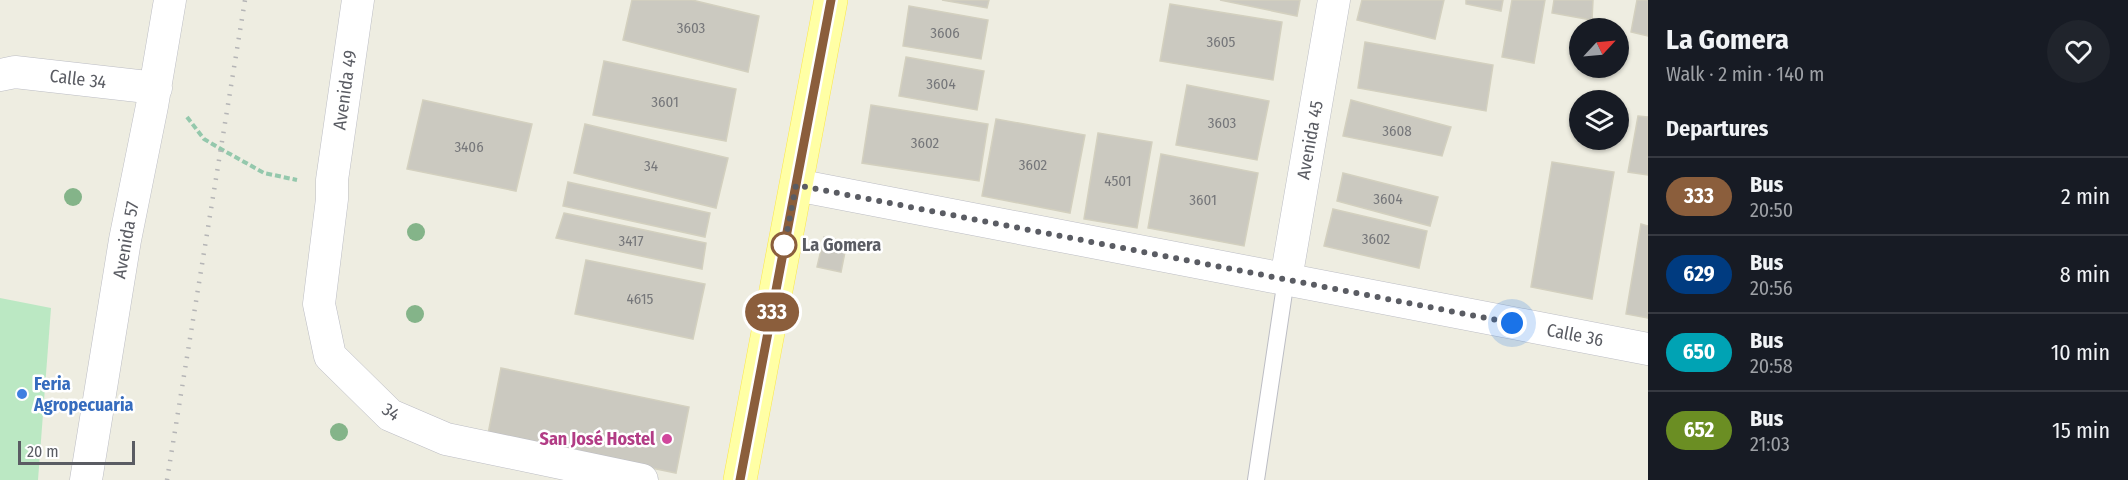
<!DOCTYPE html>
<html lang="en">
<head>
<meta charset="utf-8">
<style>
  body { margin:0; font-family:"Fira Sans Condensed",sans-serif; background:#20242c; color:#f1f3f6; height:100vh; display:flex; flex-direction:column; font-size:22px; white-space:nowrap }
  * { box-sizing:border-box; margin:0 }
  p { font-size:20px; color:#9ea1a6 }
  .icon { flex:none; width:33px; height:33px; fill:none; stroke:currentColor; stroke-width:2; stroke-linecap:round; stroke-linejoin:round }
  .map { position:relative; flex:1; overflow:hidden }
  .drawer { display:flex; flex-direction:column; background:#171b24; width:480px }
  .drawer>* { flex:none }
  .badge { padding:0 12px; border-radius:20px; font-size:21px; line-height:39px }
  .needle { width:39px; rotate:64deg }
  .fabs { position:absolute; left:1569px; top:18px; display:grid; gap:12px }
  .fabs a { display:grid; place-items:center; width:60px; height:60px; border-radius:50%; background:#171b24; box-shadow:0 2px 4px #0004; font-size:30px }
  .scale { position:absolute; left:18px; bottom:15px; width:117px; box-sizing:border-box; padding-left:6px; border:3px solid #5a5c63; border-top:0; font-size:16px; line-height:21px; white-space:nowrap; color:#5a5c63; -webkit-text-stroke:4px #fff; paint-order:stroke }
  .you { position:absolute; width:30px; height:30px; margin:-15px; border:4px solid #fff; border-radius:50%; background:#1a73e8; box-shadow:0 0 0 9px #1a73e833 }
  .map>.badge { position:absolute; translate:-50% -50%; box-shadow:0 0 0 3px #fff }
  h2 { padding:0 18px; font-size:22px; line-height:54px }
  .round { display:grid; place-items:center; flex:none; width:63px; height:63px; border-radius:32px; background:#20242c }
  .summary { display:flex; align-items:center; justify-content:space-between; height:102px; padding:0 18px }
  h1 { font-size:28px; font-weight:700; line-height:45px }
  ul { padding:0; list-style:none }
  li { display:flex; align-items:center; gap:18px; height:78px; padding:0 18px; border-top:2px solid #363941 }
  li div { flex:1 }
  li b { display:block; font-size:22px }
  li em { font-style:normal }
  li .badge { min-width:66px; font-weight:700; text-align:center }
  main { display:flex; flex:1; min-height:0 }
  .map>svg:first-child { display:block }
  .green { fill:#bbe8c3 }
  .building { fill:#cbc9c0; stroke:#d3d0bf; stroke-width:1.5 }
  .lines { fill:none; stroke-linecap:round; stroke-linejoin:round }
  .lane-casing { stroke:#bcbdc4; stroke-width:18 }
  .street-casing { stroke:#bcbdc4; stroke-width:33 }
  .primary-casing { stroke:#fbe74d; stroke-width:34 }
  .path { stroke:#94c8ac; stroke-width:4; stroke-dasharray:6 3; stroke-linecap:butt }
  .lane { stroke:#fff; stroke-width:16 }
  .street { stroke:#fff; stroke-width:32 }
  .primary { stroke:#ffffa5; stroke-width:33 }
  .rail { stroke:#b5b5b6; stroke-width:4.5; stroke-dasharray:1.5 8; stroke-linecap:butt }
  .tree { fill:#84b489 }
  .line-casing { stroke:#fff; stroke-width:14 }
  .line { stroke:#8b5e3c; stroke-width:9 }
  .walk { stroke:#5a5c63; stroke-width:6; stroke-dasharray:0 10.8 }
  .stop-dot { fill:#fff; stroke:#8b5e3c; stroke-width:3 }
  .shop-dot { fill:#3f7fe0; stroke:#fff; stroke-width:2 }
  .hotel-dot { fill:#d1479c; stroke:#fff; stroke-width:2 }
  .labels { text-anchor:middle; stroke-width:5; stroke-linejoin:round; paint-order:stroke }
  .number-label { font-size:15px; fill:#76777a }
  .street-label { font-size:18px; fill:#5a5c63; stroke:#fff }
  .stop-label { font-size:18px; font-weight:bold; fill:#5a5c63; stroke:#fff; text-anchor:start }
  .shop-label { font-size:18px; font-weight:bold; fill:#366cbe; stroke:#fff; text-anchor:start }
  .hotel-label { font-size:18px; font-weight:bold; fill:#b23c85; stroke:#fff; text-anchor:end }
</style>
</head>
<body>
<main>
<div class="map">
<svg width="1648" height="480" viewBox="0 0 1648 480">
  <rect width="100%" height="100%" fill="#eeede1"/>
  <path class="green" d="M0,298L51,308L38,480H0Z"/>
  <path class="building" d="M632,0H692L759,16L748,72L623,40Z
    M942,0H989L987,8Z
    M1220,0H1300L1297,16Z
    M1362,0H1444L1435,39L1357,20Z
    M1466,0H1503L1501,11L1466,4Z
    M1512,0H1545L1534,63L1502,57Z
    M1554,0H1593L1592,20L1552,13Z
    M1637,0H1648V36L1631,32Z
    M1170,4L1282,22L1273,80L1160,61Z
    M909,6L988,20L981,59L903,46Z
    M1365,42L1493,65L1486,111L1358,88Z
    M906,57L984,71L977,110L899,96Z
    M604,61L736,89L726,141L593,115Z
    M1187,85L1269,101L1257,160L1176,145Z
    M423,100L532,124L516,191L407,169Z
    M1351,100L1451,127L1442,156L1343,136Z
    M871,105L988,124L979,181L862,163Z
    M1638,116L1648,117V175L1628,172Z
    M996,119L1085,135L1070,213L982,196Z
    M585,124L728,158L716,208L574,173Z
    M1098,133L1152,142L1137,228L1084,219Z
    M1161,154L1258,173L1244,246L1148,228Z
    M1552,162L1614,172L1592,299L1531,287Z
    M1343,173L1438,197L1430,226L1337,201Z
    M568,182L710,213L705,237L563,206Z
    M1333,209L1427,231L1419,268L1324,246Z
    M564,213L706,243L702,269L556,238Z
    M1641,224L1648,226V318L1626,314Z
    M824,237L847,242L841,272L817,267Z
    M586,260L705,284L693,339L575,314Z
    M501,368L689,407L676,473L488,434Z"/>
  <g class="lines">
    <g class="lane-casing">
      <path id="lane" d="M1256,480L1286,279"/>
    </g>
    <g class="street-casing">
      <path id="street" d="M358,0L332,180V199L319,304L330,356L390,415L446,439L642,480
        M0,75L15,72L156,88
        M796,185L1648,349
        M1286,279L1334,0
        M86,480L125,240L152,106L170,0"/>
    </g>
    <g class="primary-casing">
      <path id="primary" d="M740,480L831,0"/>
    </g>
    <path class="path" d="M187,117L204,139L221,149L264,173L297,180"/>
    <use href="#lane" class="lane"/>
    <use href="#street" class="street"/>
    <use href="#primary" class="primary"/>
    <path class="rail" d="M167,480L245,0"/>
  </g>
  <g class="tree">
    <circle cx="73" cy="197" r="9"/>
    <circle cx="416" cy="232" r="9"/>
    <circle cx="415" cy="314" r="9"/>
    <circle cx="339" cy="432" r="9"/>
  </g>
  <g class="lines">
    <g class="line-casing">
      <path id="line" d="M740,480L831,0"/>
    </g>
    <use href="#line" class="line"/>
    <path class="walk" d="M784,245L783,253L796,185L1512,323"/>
  </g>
  <circle class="stop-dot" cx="784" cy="245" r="12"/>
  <circle class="shop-dot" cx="22" cy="394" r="6"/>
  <circle class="hotel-dot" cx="667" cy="439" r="6"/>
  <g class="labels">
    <g class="number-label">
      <text x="691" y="33">3603</text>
      <text x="945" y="38">3606</text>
      <text x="1221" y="47">3605</text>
      <text x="941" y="89">3604</text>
      <text x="665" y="107">3601</text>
      <text x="1222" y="128">3603</text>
      <text x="1397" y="136">3608</text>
      <text x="925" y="148">3602</text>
      <text x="469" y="152">3406</text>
      <text x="1033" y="170">3602</text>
      <text x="651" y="171">34</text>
      <text x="1118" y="186">4501</text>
      <text x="1388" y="204">3604</text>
      <text x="1203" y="205">3601</text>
      <text x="1376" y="244">3602</text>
      <text x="631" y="246">3417</text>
      <text x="640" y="304">4615</text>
    </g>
    <g class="street-label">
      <text transform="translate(78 79) rotate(7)" y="6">Calle 34</text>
      <text transform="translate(345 90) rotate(-82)" y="6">Avenida 49</text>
      <text transform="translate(1310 140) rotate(-80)" y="6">Avenida 45</text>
      <text transform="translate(126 240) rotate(-80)" y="6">Avenida 57</text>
      <text transform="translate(1575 335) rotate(11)" y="6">Calle 36</text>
      <text transform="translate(391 412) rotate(34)" y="6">34</text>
    </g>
    <g class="stop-label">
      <text x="802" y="251">La Gomera</text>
    </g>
    <g class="shop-label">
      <text x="34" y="390">Feria<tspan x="34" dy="21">Agropecuaria</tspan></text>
    </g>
    <g class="hotel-label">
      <text x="655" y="445">San José Hostel</text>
    </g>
  </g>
</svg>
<div class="fabs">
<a><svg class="needle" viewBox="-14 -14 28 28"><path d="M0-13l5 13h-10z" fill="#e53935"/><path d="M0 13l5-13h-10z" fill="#9ea1a6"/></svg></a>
<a><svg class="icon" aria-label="layers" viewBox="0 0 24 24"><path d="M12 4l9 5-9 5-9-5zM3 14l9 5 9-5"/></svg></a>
</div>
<div class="scale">20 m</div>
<div class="you" style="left:1512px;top:323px"></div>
<b class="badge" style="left:772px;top:312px;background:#8b5e3c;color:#fff">333</b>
</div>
<section class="drawer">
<div class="summary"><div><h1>La Gomera</h1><p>Walk · 2 min · 140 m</p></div><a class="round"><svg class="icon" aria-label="heart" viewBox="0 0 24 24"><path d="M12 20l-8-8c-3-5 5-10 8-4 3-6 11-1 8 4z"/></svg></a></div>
<h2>Departures</h2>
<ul>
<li><span class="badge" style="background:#8b5e3c;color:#fff">333</span><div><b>Bus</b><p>20:50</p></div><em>2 min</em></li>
<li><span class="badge" style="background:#003b80;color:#fff">629</span><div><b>Bus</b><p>20:56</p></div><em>8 min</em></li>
<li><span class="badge" style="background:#00a3b4;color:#fff">650</span><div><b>Bus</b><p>20:58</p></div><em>10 min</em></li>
<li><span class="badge" style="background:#6b8e23;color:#fff">652</span><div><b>Bus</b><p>21:03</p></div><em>15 min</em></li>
</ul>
</section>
</main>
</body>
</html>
